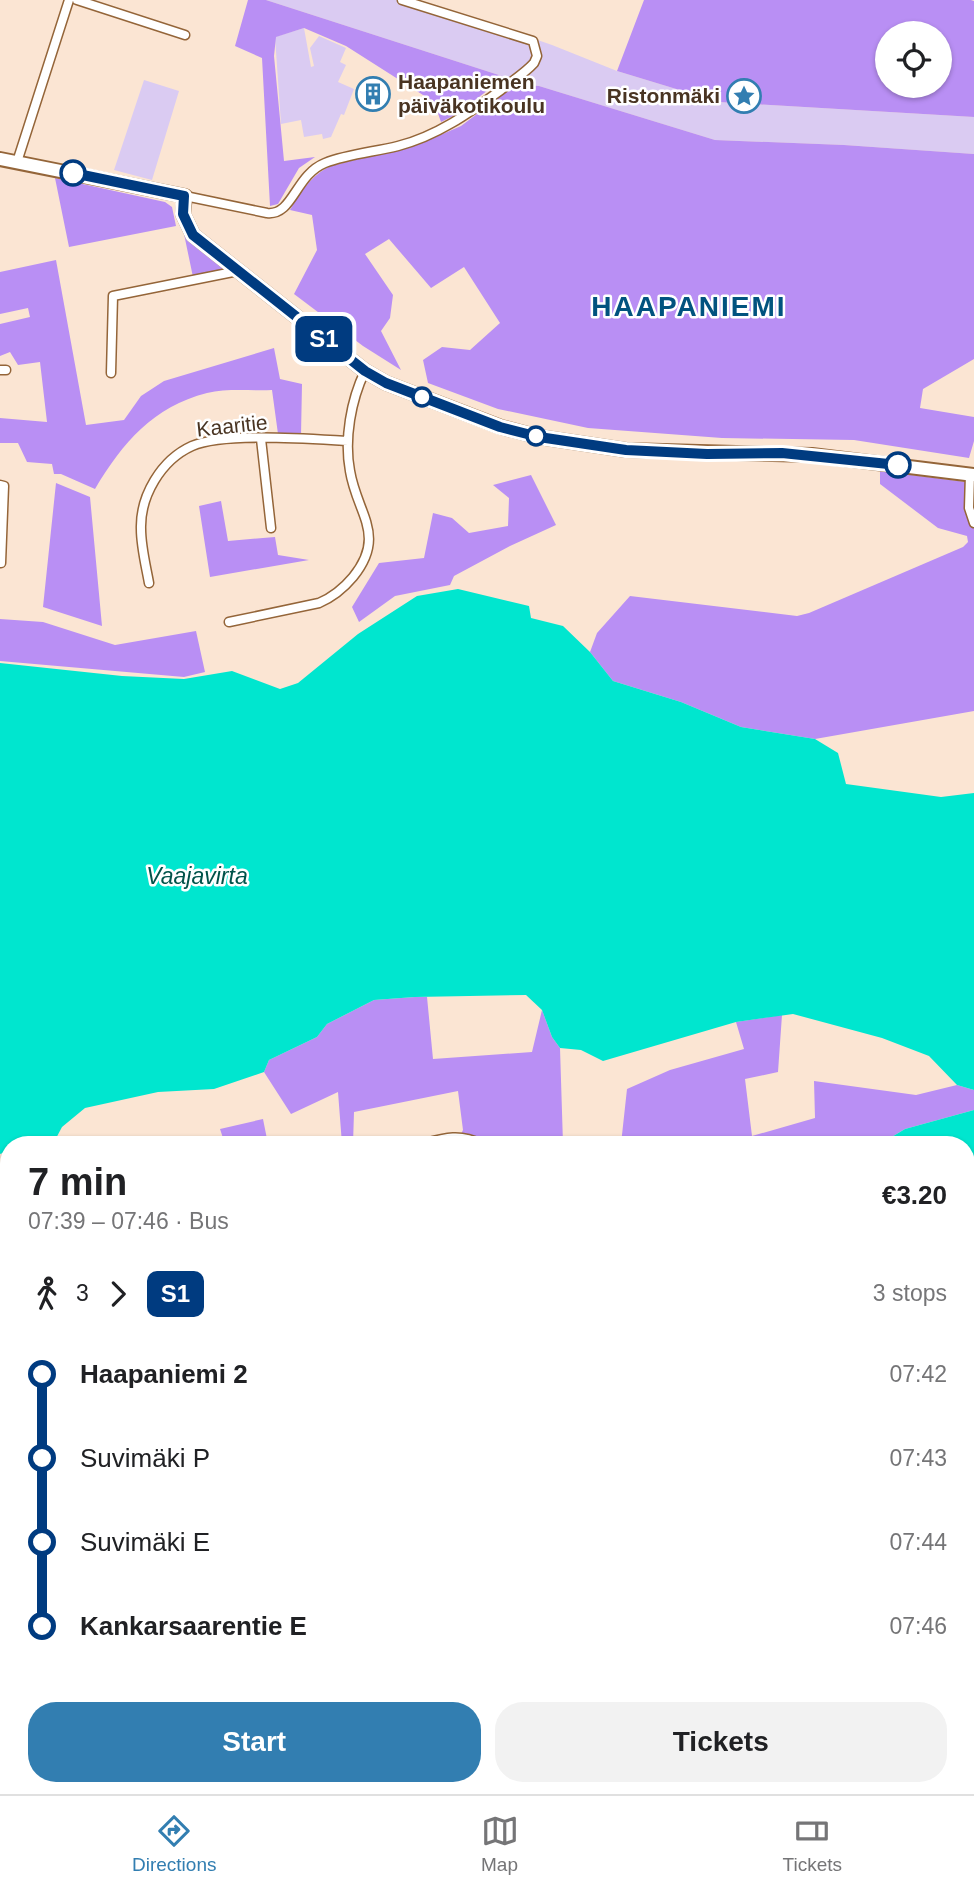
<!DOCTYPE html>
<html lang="en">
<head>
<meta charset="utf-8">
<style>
  body { margin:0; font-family:Arial,sans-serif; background:#f2f2f2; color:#202124; height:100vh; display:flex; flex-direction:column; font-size:26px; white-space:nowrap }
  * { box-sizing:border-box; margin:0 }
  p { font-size:23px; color:#757577 }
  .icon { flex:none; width:38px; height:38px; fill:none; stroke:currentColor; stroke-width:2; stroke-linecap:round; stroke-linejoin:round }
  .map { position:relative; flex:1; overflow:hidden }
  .sheet { position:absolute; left:0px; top:1136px; width:975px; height:660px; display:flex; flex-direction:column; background:#fff; border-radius:28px 28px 0 0; box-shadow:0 2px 5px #0004 }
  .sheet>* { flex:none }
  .badge { padding:0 14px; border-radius:10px; font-size:24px; line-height:46px }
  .buttons { position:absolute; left:875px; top:21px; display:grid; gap:14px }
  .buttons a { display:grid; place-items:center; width:77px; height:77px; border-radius:50%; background:#fff; box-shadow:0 2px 5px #0004; font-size:35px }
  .map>.badge { position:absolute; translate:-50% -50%; box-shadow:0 0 0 4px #fff }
  .legs { display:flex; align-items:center; gap:10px; height:77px; padding:0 28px; font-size:23px }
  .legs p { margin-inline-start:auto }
  .headline { display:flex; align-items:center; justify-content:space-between; height:119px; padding:0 28px }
  h1 { font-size:38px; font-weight:700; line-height:52px }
  .action { display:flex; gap:14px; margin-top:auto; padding:14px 28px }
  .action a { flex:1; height:80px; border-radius:28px; background:#327eb1; color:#fff; font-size:28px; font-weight:700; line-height:80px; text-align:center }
  .action a+a { background:#f2f2f2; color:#202124 }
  ul { padding:0 28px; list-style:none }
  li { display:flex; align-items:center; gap:24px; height:84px; font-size:26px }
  li i { display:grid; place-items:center; width:10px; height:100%; margin:0 9px; background:currentColor }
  li i::after { content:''; width:18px; height:18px; margin:-9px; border:5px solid; border-radius:50%; background:#fff }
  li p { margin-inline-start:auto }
  li:first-child i { background:linear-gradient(#0000 50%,currentColor 0) }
  li:last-child i { background:linear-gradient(currentColor 50%,#0000 0) }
  .dock { display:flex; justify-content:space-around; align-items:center; height:98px; border-top:2px solid #e0e0e0; background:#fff; font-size:19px; color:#757577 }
  .dock a { display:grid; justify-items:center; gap:4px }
  .dock .current { color:#327eb1 }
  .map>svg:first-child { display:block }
  .green { fill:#dacbf2 }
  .forest { fill:#b98ff4; fill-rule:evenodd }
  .water { fill:#00e6cf }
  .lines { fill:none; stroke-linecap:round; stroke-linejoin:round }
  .street-casing { stroke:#946539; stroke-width:11 }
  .secondary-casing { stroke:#946539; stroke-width:16 }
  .street { stroke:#fff; stroke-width:8 }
  .secondary { stroke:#fff; stroke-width:12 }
  .line-1-casing { stroke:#fff; stroke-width:16 }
  .line-1 { stroke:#003b80; stroke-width:10 }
  .stop-1-dot { fill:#fff; stroke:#003b80; stroke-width:3.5 }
  .labels { text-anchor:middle; stroke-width:5; stroke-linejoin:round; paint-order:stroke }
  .poi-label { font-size:21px; font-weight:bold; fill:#493422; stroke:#fff; text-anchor:start }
  .street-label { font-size:21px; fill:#493422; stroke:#fff }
  .water-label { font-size:23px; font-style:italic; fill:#00534a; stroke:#fff }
  .district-label { font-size:28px; font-weight:bold; letter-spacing:2px; fill:#01537f; stroke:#fff }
</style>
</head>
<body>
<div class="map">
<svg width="974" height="1794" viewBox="0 0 974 1794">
  <rect width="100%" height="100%" fill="#fbe5d3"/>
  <path class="green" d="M266,0H411L468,16L552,45L617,71L719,102L974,117V154L844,145L715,140L539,86L517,84L505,77Z
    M304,28L311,67L314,66L310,48L319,36L346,48L340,62L346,65L338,82L354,89L344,115L341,114L331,137L323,139L322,134L304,137L301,120L281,124L275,37Z
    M144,80L179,91L152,180L114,170Z"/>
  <path class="forest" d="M248,0H266L505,77L457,114L441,122L434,102L346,46L304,28L276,37L274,56L284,161L315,157L299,168L278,204L270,206L262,58L235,46Z
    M644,0H971L974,1V117L719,102L617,71ZM887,33H940V86H887Z
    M517,84L539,86L715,140L844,145L974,154V359L923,389L920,408L974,417V441L969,458L854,440L722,438L588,428L498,409L428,383L423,360L442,347L470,350L500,323L464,267L431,288L389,239L365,254L393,295L390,318L381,331L401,370L363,346L294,294L317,250L312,215L290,210C301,192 311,175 331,166L422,143L461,126Z
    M55,178L165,202L172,207L176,226L69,247Z
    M184,234L227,270L193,277Z
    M56,260L86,425L124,420L141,396L164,381L274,348L280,379L302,384L301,435L278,434L272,390C252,391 227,388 207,393C153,407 123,442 95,489L61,474H54L52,464L27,462L18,443H0V418L47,422L40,362L18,365L10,352L0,356V324L30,317L28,308L0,314V272Z
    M880,471L974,483V711L815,739L741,727L681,702L613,681L590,652L597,633L630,596L797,616L809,613L963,547L968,542L967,536L938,528L880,484Z
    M531,475L556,525L510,546L454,576L450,585L395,596L359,622L352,607L379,563L424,558L433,513L452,518L469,533L508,526L509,498L493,485Z
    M56,483L90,497L102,626L43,607Z
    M221,501L228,541L275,537L278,555L309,560L210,577L199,506Z
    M0,619L43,622L115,645L196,631L205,672L184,677L0,661Z
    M415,997H427L433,1059L532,1052L542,1010L552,1037L560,1048L563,1144H472L457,1142L463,1130L458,1091L354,1112L353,1144H342L338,1092L291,1114L264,1072L269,1060L317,1037L327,1024L374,1000Z
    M782,1015L778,1072L745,1079L752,1136L815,1118L814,1081L916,1095L957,1085L974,1090V1110L905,1129L880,1144H621L627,1089L670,1070L744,1049L736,1022Z
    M263,1119L268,1144H225L220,1129Z
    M974,1522V1794H355L356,1787H966V1523Z
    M9,1663V1787H302L341,1794H0V1665Z"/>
  <path class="water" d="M458,589L529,606L531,618L563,626L590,652L613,681L681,702L741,727L815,739L838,753L846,784L941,797L974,793V1090L957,1085L929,1056L882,1038L793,1014L736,1022L603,1061L581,1050L560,1048L552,1037L542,1010L526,995L415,997L374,1000L327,1024L317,1037L269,1060L264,1072L214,1089L158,1092L85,1108L62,1127L53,1144H39L38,1140L25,1144H9V1151L0,1154V663L122,676L184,679L232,671L280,689L298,683L358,634L417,596Z
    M974,1110V1438L966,1443V1144H880L905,1129Z
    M0,1187L6,1198L9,1214V1591L0,1590Z"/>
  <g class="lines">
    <g class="street-casing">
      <path id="street" d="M77,0L185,35
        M17,162L69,0
        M185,196L267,213C293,216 295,175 325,163C348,154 374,152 398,146C437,136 469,113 501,90C512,81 525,73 534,63L537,56L533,41L402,0
        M0,370H6
        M111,373L113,296L233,272L236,269
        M261,439L271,528
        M970,474L969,508L974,523
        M0,485L4,486L1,563
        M149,583C146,566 141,547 141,529C140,496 161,460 192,446C224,432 311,439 348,441
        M229,622L319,603C333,597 343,589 353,577C387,535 357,514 350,471C344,439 351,400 365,371
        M422,1144C444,1138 460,1133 481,1144
        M0,1664L9,1662
        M334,1787L345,1794"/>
    </g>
    <g class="secondary-casing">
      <path id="secondary" d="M0,159L185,196L183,214L193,235L365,371L386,383L501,427L539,437L626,450L812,455L974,475"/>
    </g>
    <use href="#street" class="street"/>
    <use href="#secondary" class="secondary"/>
  </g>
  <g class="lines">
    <g class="line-1-casing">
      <path id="line-1" d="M73,173L184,196L183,214L193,235L365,371L386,383L500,427L539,437L626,450L707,454L782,453L898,465"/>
    </g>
    <use href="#line-1" class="line-1"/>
  </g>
  <defs>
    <g id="building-ring" transform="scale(1.75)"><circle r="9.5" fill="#fff" stroke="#327eb1" stroke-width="1.5"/><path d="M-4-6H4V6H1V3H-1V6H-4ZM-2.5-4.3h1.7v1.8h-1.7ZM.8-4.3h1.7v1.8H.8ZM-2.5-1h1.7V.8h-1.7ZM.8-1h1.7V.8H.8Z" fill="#327eb1"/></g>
    <g id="sight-ring" transform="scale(1.75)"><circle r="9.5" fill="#fff" stroke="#327eb1" stroke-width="1.5"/><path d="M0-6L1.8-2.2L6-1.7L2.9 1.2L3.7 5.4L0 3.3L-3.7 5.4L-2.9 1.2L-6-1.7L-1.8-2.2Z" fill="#327eb1"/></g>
  </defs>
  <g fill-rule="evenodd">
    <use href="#building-ring" x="373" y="94"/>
    <use href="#sight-ring" x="744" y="96"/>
  </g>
  <g class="stop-1-dot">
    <circle cx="73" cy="173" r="12"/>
    <circle cx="422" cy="397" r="9"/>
    <circle cx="536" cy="436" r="9"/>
    <circle cx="898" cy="465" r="12"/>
  </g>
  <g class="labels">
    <g class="poi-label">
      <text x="398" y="89">Haapaniemen<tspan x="398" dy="24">päiväkotikoulu</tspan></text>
      <text x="720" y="103" text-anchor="end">Ristonmäki</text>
    </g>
    <g class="street-label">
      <text transform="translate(232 426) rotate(-6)" y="7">Kaaritie</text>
    </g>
    <g class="water-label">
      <text x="197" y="884">Vaajavirta</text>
    </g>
    <g class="district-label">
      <text x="689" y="316">HAAPANIEMI</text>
    </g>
  </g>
</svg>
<div class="buttons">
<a><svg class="icon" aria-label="locate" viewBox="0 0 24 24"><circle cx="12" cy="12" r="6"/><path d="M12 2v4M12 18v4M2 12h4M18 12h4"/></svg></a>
</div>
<b class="badge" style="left:324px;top:339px;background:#003b80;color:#fff">S1</b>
<section class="sheet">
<div class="headline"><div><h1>7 min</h1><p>07:39 – 07:46 · Bus</p></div><b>€3.20</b></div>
<div class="legs"><svg class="icon" aria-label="walk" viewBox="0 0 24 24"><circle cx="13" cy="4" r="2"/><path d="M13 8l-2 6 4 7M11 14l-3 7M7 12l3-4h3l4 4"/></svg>3<svg class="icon" aria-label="forward" viewBox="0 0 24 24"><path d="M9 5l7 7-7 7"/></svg><b class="badge" style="background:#003b80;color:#fff">S1</b><p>3 stops</p></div>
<ul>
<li><i style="color:#003b80"></i><b>Haapaniemi 2</b><p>07:42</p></li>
<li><i style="color:#003b80"></i><span>Suvimäki P</span><p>07:43</p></li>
<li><i style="color:#003b80"></i><span>Suvimäki E</span><p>07:44</p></li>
<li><i style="color:#003b80"></i><b>Kankarsaarentie E</b><p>07:46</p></li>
</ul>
<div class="action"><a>Start</a><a>Tickets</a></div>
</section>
</div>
<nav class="dock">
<a class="current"><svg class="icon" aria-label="directions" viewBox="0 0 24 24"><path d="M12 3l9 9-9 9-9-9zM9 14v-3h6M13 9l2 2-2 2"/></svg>Directions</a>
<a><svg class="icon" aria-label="map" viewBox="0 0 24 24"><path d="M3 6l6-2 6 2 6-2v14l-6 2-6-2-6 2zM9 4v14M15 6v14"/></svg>Map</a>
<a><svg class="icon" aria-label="tickets" viewBox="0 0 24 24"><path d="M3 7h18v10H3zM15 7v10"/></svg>Tickets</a>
</nav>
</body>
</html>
